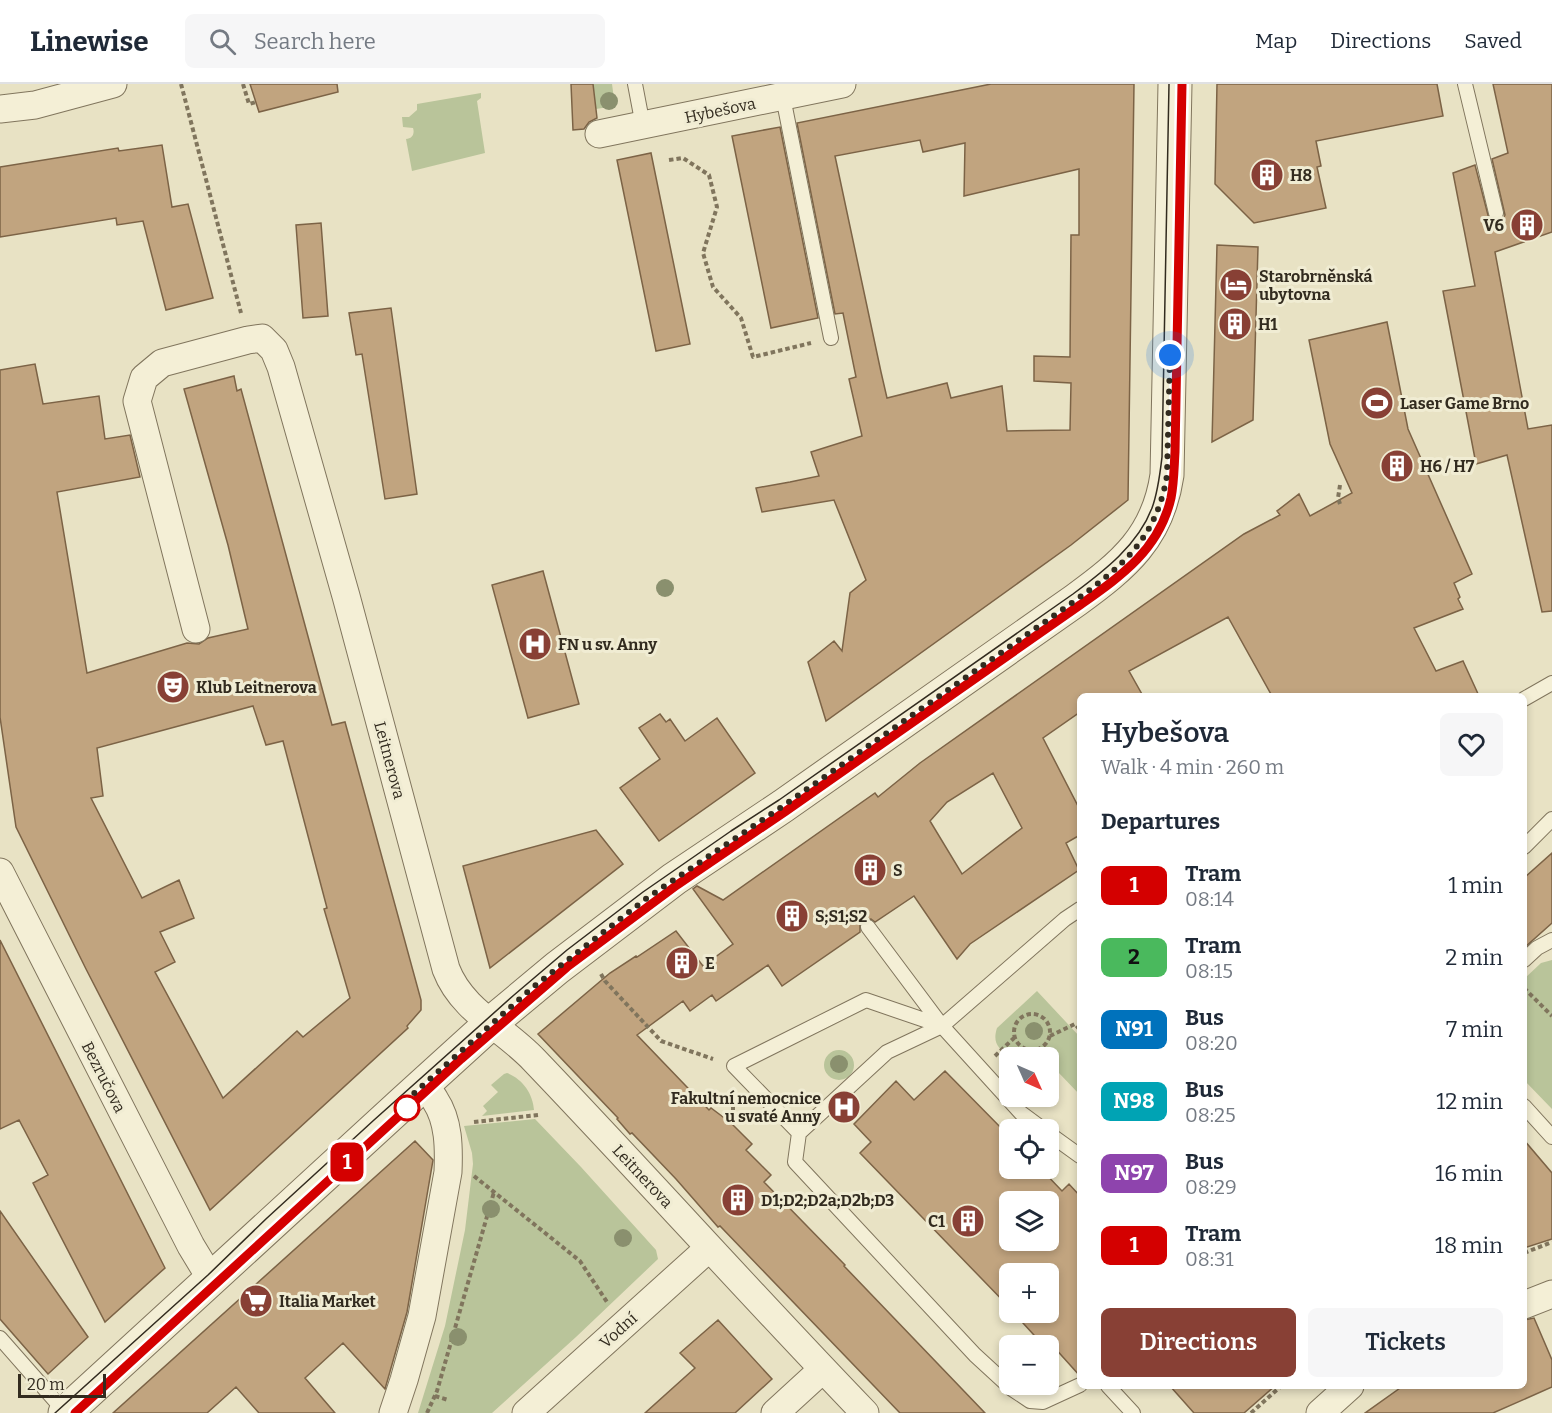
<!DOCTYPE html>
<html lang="en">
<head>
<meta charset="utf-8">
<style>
  body { margin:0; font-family:Bitter,serif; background:#f6f6f7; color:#1f2937; height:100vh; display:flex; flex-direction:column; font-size:22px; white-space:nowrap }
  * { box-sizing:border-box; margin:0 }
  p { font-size:20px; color:#747a83 }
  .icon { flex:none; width:33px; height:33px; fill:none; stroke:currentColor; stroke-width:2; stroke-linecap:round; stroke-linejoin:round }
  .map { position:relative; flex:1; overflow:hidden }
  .sheet { position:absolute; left:1077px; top:609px; width:450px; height:696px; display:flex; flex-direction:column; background:#fff; border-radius:9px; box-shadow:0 3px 9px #0003 }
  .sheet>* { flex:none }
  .badge { padding:0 12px; border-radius:9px; font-size:21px; line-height:39px }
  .needle { width:39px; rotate:135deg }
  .controls { position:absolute; left:999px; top:963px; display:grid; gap:12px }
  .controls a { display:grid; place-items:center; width:60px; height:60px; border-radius:9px; background:#fff; box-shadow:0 3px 9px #0003; font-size:30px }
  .scale { position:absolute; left:18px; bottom:15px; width:88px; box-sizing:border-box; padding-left:6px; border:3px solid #322b1f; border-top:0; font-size:16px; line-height:21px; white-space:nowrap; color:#322b1f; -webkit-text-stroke:4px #f0ecd3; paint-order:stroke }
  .you { position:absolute; width:30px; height:30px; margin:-15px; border:4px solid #fff; border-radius:50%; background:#1a73e8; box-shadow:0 0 0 9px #1a73e833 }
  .map>.badge { position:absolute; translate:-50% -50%; box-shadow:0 0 0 3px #fff }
  h2 { padding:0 24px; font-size:22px; line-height:54px }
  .round { display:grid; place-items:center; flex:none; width:63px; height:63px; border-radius:9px; background:#f6f6f7 }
  .summary { display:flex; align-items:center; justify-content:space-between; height:102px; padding:0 24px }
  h1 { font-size:28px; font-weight:600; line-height:45px }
  .button { display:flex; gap:12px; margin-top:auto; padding:12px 24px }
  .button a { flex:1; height:69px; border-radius:9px; background:#884035; color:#fff; font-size:24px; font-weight:600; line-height:69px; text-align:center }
  .button a+a { background:#f6f6f7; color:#1f2937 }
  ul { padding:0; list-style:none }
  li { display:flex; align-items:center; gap:18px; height:72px; padding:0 24px }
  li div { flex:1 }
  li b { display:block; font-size:22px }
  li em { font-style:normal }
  li .badge { min-width:66px; font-weight:700; text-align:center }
  header { display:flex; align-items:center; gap:36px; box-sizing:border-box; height:84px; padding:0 30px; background:#fff; border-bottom:2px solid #e0e1e3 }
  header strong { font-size:28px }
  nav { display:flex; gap:33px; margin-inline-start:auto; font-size:21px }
  .search { width:420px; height:54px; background:#f6f6f7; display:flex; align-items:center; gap:15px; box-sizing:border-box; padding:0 21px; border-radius:9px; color:#747a83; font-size:22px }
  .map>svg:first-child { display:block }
  .green { fill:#b9c49a }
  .building { fill:#c1a47f; stroke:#7c6346; stroke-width:1.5; fill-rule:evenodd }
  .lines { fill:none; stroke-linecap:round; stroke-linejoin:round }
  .service-casing { stroke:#80755d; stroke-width:16 }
  .minor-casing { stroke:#80755d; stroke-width:29 }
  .tertiary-casing { stroke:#80755d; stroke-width:35 }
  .path { stroke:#80755d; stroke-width:4; stroke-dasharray:4.5 3; stroke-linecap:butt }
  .service { stroke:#f4efd6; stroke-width:14 }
  .minor { stroke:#f4efd6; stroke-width:27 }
  .tertiary { stroke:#f4efd6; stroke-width:33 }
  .tram { stroke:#322b1f; stroke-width:1.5 }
  .tree { fill:#8a906e }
  .line-casing { stroke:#fff; stroke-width:14 }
  .line { stroke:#d40000; stroke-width:9 }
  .walk { stroke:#322b1f; stroke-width:6; stroke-dasharray:0 10.8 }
  .stop-dot { fill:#fff; stroke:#d40000; stroke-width:3 }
  .labels { text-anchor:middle; stroke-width:6; stroke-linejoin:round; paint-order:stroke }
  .street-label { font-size:16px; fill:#322b1f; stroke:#f0ecd3 }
  .poi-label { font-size:16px; font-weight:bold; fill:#322b1f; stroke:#f0ecd3; text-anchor:start }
</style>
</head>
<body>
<header>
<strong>Linewise</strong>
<div class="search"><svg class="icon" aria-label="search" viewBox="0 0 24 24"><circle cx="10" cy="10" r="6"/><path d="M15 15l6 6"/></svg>Search here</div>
<nav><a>Map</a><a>Directions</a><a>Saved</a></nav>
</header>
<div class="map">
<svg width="1552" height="1329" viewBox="0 0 1552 1329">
  <rect width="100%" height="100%" fill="#e8e2c4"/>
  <path class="green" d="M593,0H612L615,22L596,25Z
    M481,9V14L477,17L485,69L412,87L406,55C412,55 415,50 413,44L403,43L402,33H409L417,26V20Z
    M1552,876V1025L1524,996V895L1541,879Z
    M1037,907L1080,953V1011L1058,988L1049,995L1048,974H1009C999,963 992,960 997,944Z
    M824 981a15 15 0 1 1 30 0a15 15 0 1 1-30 0Z
    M507,989C523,995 533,1010 534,1026L482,1032L487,1027L483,1022L498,1008L491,1001L504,990Z
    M535,1035L581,1083L656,1166L658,1175L576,1253L492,1329H418L445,1242L465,1146L473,1080L472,1069L464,1042Z"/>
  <path class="building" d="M250,0H337L338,8L259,28Z
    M571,0H593L597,34L589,38L584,45L573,46Z
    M991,0H1134L1128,416L1071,461L826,637L808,578L834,557L842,567L850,509L866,496L834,416L762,428L756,404L790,398L819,392L811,368L862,352L849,295L856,293L843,229L835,230L797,39ZM920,56L923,68L965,59L964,112L1079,85V151H1071L1070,273L1034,272V297L1071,299L1070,346L1007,347L1002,302L951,314L947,299L887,314L881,288L835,72Z
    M1217,0H1437L1443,32L1316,57L1321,82L1317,83L1326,124L1254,139L1215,100Z
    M1493,0H1552V148L1495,168L1528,345L1552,341V527L1542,528L1507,371L1476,380L1443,207L1475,202L1453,89L1475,81L1489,135L1493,137L1498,138L1503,135L1505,131L1492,75L1508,69Z
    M780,43L818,234L771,244L732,52Z
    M162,61L172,123L188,120L213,214L166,226L143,137L117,141L116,134L0,153V83L118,64L119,67Z
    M651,69L690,260L656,267L617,76Z
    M321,139L328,232L303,234L296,141Z
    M1217,161L1258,163L1253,336L1212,358Z
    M391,224L417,410L385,415L362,270L356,271L349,229Z
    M1387,238L1408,345L1472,490L1454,499L1460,513L1458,515L1463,525L1414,544L1436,587L1463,577L1479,612H1272L1228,533L1129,587L1143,612H1080V628L1043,654L1080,726V751L1066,759L1079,786L970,860L957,875L914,812L875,838L871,835L863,836L860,840V848L782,902L768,881L716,917L712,911L690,927L683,917L637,951L709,1026L711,1024L731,1039L752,1060L746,1066L771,1091L764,1098L845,1181L844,1182L985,1329H900L720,1142L718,1143L676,1095L632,1049L630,1050L617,1035L618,1034L538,950L610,889L636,872L637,873L676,847L703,882L733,860L693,805L697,802L723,816L875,709L878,713L920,679L1244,450L1280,431L1277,427L1299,410L1310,432L1352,409L1330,360L1309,256ZM993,689L1022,744L962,790L930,737L947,718Z
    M35,280L43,320L99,312L105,355L130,351L140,393L57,408L87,589L187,559L199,560L208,554L248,545L228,461L184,305L234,292L237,307L241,305L332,641L345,638L421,916V926L407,942L408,944L210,1126L86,885L16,743L0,633V286ZM253,622L266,661L283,657L327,824L324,825L350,914L303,953L297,947L223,1014L155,888L175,878L160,848L194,834L179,796L142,814L91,714L103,712L97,664Z
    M543,487L579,620L528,634L492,501Z
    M660,630L666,638L670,635L685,657L717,634L755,689L659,757L620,704L660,675L639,644Z
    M596,746L623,780L490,884L463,782Z
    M1552,769V839L1524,864V794Z
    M0,856L165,1184L105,1238L33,1099L48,1091L19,1036L0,1045Z
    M945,987L1010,1053V1084H1040L1062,1107L1069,1100L1080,1112V1292L1053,1262L1048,1266V1262H1044L1013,1228H1048V1190H1010V1224L860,1069L871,1058L854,1040L896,997L914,1016ZM1010,1118H1048V1156H1010Z
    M1524,1056L1552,1089V1155L1524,1164Z
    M415,1057L433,1076L432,1082L407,1228L385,1305L343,1259L305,1294L335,1329H259L236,1303L207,1329H113Z
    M0,1127L88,1253L48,1290L0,1235Z
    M1534,1234L1552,1276V1303L1493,1329H1365L1403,1302H1524V1236Z
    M718,1236L772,1295L735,1329H645L695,1284L680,1269Z
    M1170,1302H1275L1244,1329H1194Z"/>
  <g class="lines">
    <g class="service-casing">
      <path id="service" d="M635,0L643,42
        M1465,0L1496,129
        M783,13L831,254
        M1524,615L1552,599
        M1524,763L1552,735
        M1080,825L1065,835L942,942L887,968L799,1049L795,1078L975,1271L1012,1305L1030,1317L1043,1318L1080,1301
        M868,843L942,942L1021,1029L1044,1046
        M1524,876L1537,864L1552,856
        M1524,1022L1552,1053
        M799,1049L734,982L866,916L942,942
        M1048,1049L1080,1072
        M0,1254L66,1329
        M1108,1302L1133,1329"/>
    </g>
    <g class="minor-casing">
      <path id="minor" d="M0,25L35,21L113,0
        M599,50L842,0
        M196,545L137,317L144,294L162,279L248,256L262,254L274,266L281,283L346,512L446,885C462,927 505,945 534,976C646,1093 753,1213 865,1329
        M0,788L191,1162L211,1195
        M1524,1221L1552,1210
        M393,1329L404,1296L422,1232L448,1088C449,1064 449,1037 435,1016C432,1010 427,1005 423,1000
        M526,1329L709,1164
        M775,1329L823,1285
        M1320,1329L1350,1302"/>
    </g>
    <g class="tertiary-casing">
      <path id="tertiary" d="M65,1329L403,1019L491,939L557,884L674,795L783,722L1076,516C1124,481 1158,453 1167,391L1175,0"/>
    </g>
    <path class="path" d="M181,0L241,229
      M243,0L249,20L256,18
      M669,76L683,74L709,91L717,123L703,169L713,203L741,234L753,273L811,259
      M1340,401L1338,414L1340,420
      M601,890L605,897L661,957L713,975
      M1524,904L1552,932
      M1014 948a18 18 0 1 1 36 0a18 18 0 1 1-36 0Z
      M1050,952L1075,940L1080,946
      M995,972L1014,954
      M474,1038L538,1031
      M733,1041V1013
      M474,1092L580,1177L607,1218
      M1524,1169L1552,1158
      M435,1312L448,1316
      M427,1329L437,1307L494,1108
      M1251,1329L1281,1302"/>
    <use href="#service" class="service"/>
    <use href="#minor" class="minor"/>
    <use href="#tertiary" class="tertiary"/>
    <path class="tram" d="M55,1329L208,1191L267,1134L374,1036L514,911L567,866L643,808L731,747L779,716L1073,510C1104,487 1138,461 1152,424C1158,408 1160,390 1162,373L1169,0
      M75,1329L461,975L567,883L677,801L786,727L1080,521C1121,492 1159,466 1171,414C1174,399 1174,383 1175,368L1182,0"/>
  </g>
  <g class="tree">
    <circle cx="609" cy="17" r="9"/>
    <circle cx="665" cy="504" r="9"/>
    <circle cx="1034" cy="947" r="9"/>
    <circle cx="839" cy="980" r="9"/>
    <circle cx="491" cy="1125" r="9"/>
    <circle cx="623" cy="1154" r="9"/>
    <circle cx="458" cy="1253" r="9"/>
  </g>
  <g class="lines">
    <g class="line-casing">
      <path id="line" d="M75,1329L461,975L567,883L677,801L786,727L1080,521C1121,492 1159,466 1171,414C1174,399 1174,383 1175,368L1182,0"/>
    </g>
    <use href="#line" class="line"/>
    <path class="walk" d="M407,1024L403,1019L532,904L647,814L783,722L1076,516C1124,481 1157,453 1167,391L1170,271"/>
  </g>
  <defs>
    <g id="building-disc" transform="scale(1.725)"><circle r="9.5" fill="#884035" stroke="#f0ecd3"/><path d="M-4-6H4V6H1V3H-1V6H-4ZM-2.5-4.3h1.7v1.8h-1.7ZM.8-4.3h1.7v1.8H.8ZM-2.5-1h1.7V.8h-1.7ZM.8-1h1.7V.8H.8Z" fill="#fff"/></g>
    <g id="hotel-disc" transform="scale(1.725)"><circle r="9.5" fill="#884035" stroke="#f0ecd3"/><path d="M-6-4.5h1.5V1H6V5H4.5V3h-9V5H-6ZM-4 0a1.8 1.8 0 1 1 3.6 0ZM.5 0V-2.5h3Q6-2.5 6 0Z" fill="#fff"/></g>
    <g id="stadium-disc" transform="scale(1.725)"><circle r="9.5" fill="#884035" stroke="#f0ecd3"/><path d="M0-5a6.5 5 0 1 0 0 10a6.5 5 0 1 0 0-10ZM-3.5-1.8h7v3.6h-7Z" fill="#fff"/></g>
    <g id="hospital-disc" transform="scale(1.725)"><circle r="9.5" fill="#884035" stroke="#f0ecd3"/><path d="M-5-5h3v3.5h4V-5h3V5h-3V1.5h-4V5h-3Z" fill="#fff"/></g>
    <g id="theatre-disc" transform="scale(1.725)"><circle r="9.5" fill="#884035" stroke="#f0ecd3"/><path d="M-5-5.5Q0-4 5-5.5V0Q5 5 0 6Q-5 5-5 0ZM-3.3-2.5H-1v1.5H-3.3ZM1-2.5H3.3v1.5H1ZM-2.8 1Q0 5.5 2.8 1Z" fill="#fff"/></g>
    <g id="supermarket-disc" transform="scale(1.725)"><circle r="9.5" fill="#884035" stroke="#f0ecd3"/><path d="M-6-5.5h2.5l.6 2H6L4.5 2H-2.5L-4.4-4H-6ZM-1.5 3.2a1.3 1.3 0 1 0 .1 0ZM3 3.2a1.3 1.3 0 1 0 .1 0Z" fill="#fff"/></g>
  </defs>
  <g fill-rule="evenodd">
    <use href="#building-disc" x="1267" y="91"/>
    <use href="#building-disc" x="1527" y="141"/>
    <use href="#hotel-disc" x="1236" y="201"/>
    <use href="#building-disc" x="1235" y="240"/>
    <use href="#stadium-disc" x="1377" y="319"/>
    <use href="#building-disc" x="1397" y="382"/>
    <use href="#hospital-disc" x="535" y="560"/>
    <use href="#theatre-disc" x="173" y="603"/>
    <use href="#building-disc" x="870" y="786"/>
    <use href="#building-disc" x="792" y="832"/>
    <use href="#building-disc" x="682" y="879"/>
    <use href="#hospital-disc" x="844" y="1023"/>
    <use href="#building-disc" x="738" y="1116"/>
    <use href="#building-disc" x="968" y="1137"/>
    <use href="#supermarket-disc" x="256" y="1217"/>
  </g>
  <circle class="stop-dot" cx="407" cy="1024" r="12"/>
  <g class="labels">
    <g class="street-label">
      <text transform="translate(720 26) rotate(-12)" y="6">Hybešova</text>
      <text transform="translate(390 676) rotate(75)" y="6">Leitnerova</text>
      <text transform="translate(104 993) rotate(63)" y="6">Bezručova</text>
      <text transform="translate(643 1092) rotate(47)" y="6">Leitnerova</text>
      <text transform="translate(618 1246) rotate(-42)" y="6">Vodní</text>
    </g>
    <g class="poi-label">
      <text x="1290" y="97">H8</text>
      <text x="1504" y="147" text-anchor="end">V6</text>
      <text x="1259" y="198">Starobrněnská<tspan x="1259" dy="18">ubytovna</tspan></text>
      <text x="1258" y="246">H1</text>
      <text x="1400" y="325">Laser Game Brno</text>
      <text x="1420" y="388">H6 / H7</text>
      <text x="558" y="566">FN u sv. Anny</text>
      <text x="196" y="609">Klub Leitnerova</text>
      <text x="893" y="792">S</text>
      <text x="815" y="838">S;S1;S2</text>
      <text x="705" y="885">E</text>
      <text x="821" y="1020" text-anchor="end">Fakultní nemocnice<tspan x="821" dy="18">u svaté Anny</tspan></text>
      <text x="761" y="1122">D1;D2;D2a;D2b;D3</text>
      <text x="945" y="1143" text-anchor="end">C1</text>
      <text x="279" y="1223">Italia Market</text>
    </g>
  </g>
</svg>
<div class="controls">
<a><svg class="needle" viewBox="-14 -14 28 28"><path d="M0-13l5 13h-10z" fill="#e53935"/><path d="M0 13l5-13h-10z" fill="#747a83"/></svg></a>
<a><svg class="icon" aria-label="locate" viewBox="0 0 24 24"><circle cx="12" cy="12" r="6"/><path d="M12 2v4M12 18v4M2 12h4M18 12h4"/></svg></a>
<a><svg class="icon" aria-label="layers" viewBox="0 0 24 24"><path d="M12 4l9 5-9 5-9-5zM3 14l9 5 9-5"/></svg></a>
<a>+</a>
<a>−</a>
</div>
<div class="scale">20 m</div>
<div class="you" style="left:1170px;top:271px"></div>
<b class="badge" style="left:347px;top:1078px;background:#d40000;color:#fff">1</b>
<section class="sheet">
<div class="summary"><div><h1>Hybešova</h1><p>Walk · 4 min · 260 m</p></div><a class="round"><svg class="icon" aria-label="heart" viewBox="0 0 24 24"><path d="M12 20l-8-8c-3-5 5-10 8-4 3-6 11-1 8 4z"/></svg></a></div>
<h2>Departures</h2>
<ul>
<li><span class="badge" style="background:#d40000;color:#fff">1</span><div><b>Tram</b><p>08:14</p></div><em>1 min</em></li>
<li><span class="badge" style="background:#4ab95d;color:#111">2</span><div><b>Tram</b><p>08:15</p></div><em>2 min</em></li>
<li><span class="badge" style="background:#0072bc;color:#fff">N91</span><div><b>Bus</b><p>08:20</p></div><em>7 min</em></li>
<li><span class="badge" style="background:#00a3b4;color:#fff">N98</span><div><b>Bus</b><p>08:25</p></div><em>12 min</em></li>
<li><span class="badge" style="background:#8e44ad;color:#fff">N97</span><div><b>Bus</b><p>08:29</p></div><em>16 min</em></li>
<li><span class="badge" style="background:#d40000;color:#fff">1</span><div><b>Tram</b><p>08:31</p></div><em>18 min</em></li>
</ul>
<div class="button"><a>Directions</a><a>Tickets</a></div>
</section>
</div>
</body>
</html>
